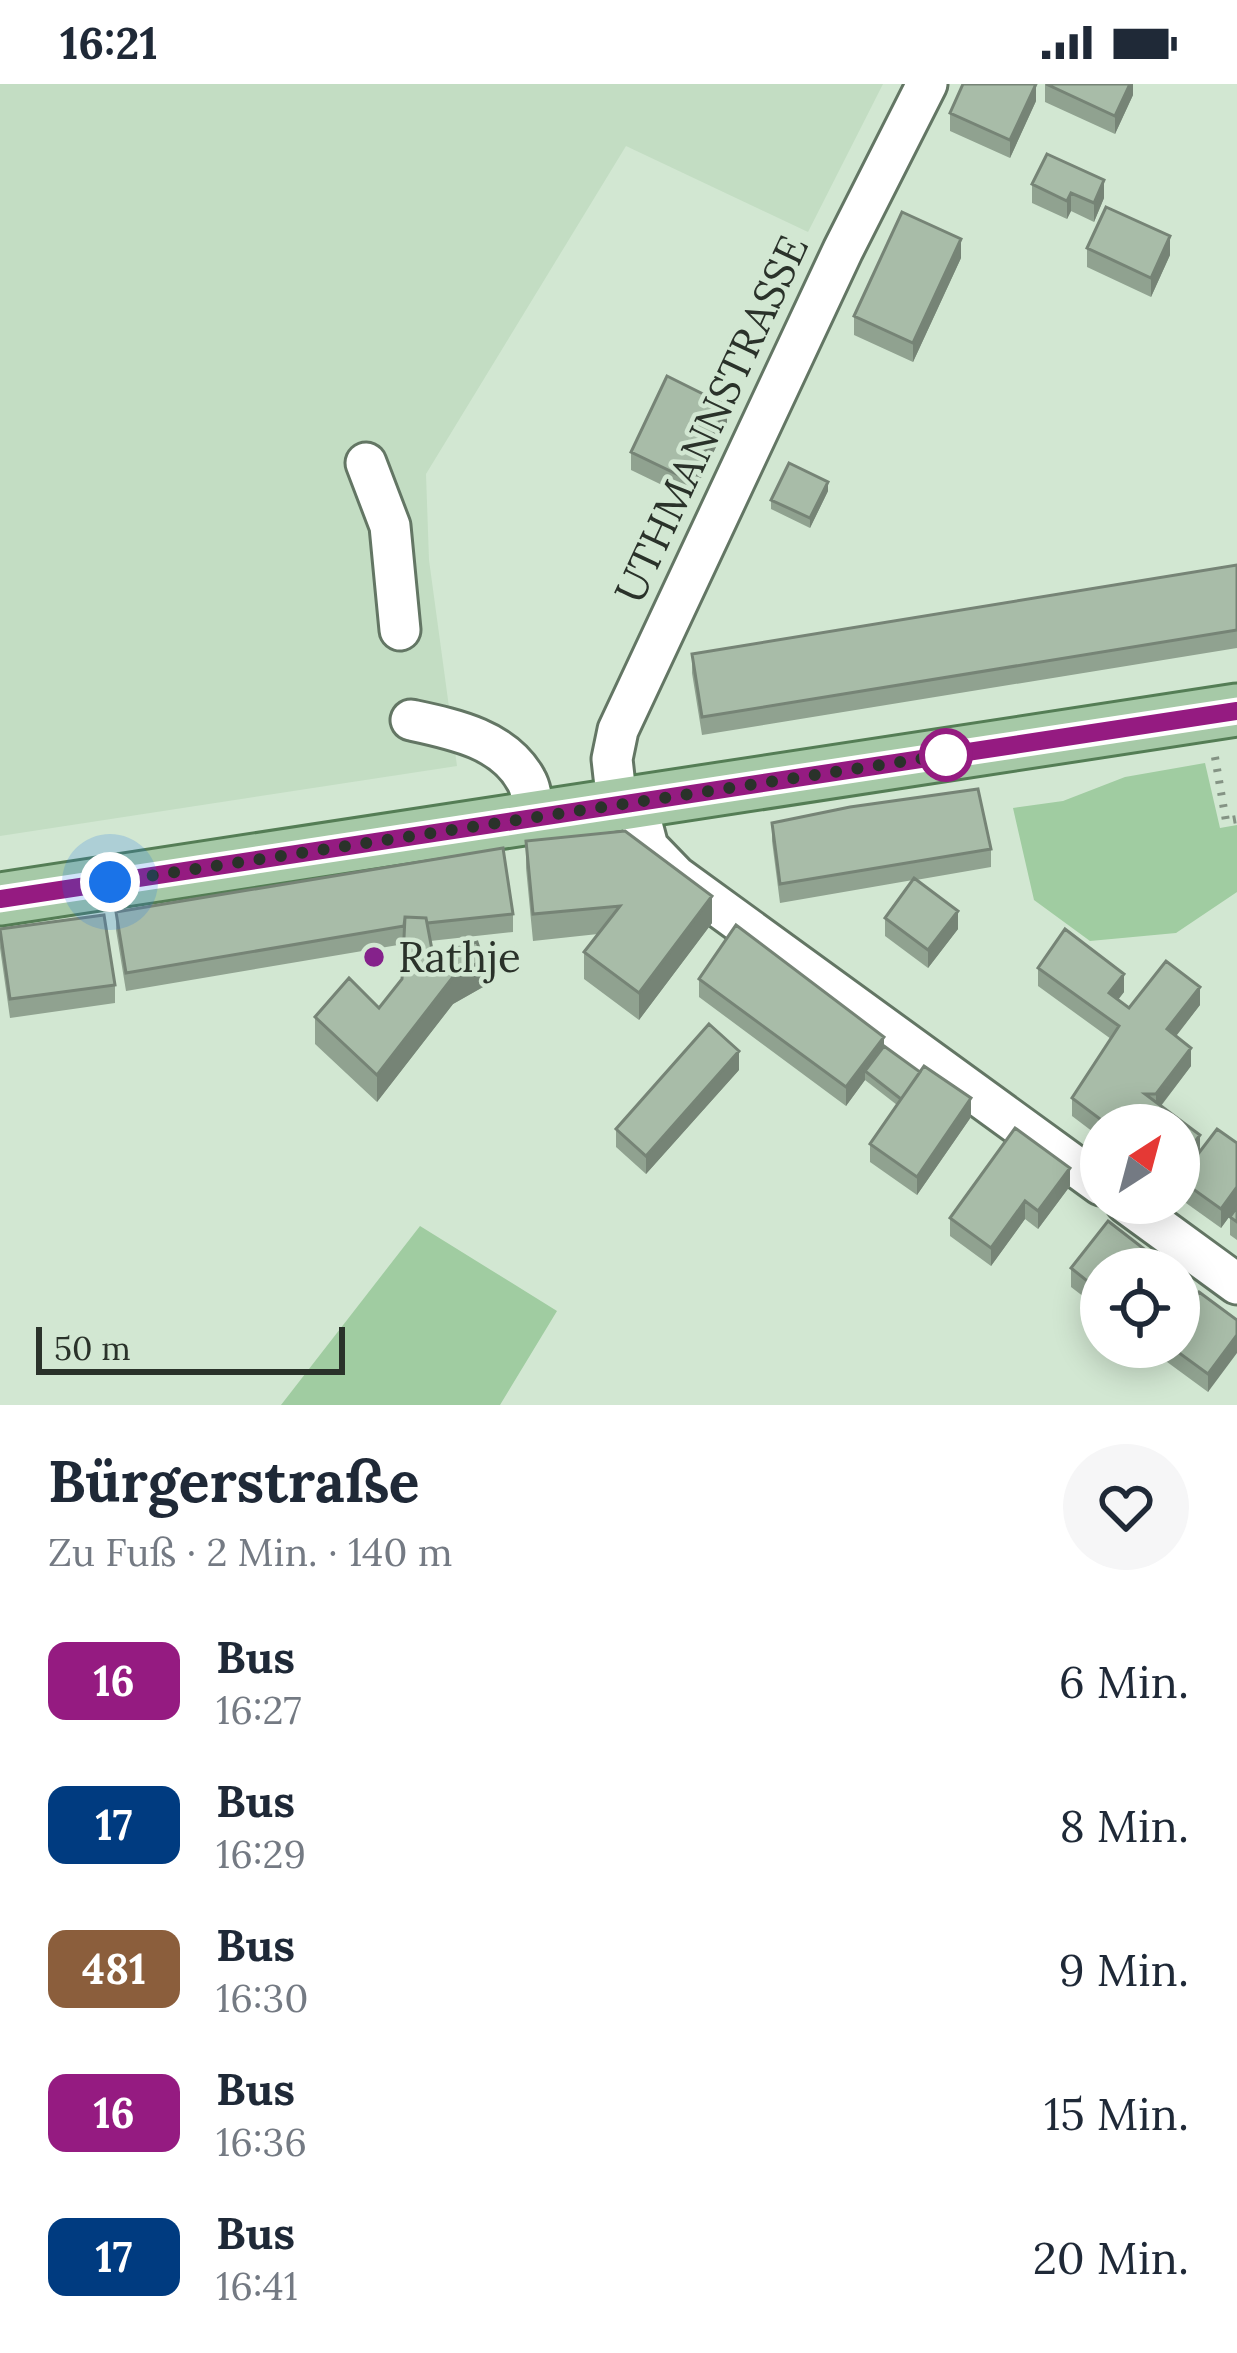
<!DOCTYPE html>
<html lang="de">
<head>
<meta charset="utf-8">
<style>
  body { margin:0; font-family:Lora,serif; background:#f6f6f7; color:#1f2937; height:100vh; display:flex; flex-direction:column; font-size:45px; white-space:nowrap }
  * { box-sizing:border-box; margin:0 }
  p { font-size:39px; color:#747a83 }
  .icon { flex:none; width:66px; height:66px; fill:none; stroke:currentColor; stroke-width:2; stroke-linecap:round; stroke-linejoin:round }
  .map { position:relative; height:1321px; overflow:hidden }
  .sheet { display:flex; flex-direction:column; background:#fff; flex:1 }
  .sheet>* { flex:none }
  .badge { padding:0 24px; border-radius:18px; font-size:42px; line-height:78px }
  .needle { width:78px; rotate:36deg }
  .controls { position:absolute; left:1080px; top:1020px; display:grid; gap:24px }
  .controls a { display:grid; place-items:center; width:120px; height:120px; border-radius:50%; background:#fff; box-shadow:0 6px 30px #0003; font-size:60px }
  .scale { position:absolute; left:36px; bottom:30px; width:309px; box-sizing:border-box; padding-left:12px; border:6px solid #2a322a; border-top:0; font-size:33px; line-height:42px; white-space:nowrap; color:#2a322a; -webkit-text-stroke:9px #d2e7d2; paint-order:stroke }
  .you { position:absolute; width:60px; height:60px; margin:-30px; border:9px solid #fff; border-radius:50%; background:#1a73e8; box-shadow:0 0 0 18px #1a73e833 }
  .map>.badge { position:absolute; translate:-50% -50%; box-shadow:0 0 0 6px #fff }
  .round { display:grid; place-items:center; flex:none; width:126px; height:126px; border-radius:63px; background:#f6f6f7 }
  .summary { display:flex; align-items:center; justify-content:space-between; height:204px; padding:0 48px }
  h1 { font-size:57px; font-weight:800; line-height:90px }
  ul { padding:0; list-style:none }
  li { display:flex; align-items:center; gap:36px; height:144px; padding:0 48px }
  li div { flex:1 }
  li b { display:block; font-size:45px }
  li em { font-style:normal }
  li .badge { min-width:132px; font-weight:700; text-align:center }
  .status { display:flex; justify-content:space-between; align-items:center; height:84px; padding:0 60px; background:#fff; direction:ltr }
  .status svg { height:33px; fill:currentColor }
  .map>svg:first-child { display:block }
  .built { fill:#c3ddc3 }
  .green { fill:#a0cca1 }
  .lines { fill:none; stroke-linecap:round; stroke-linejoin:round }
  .minor-casing { stroke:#637664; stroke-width:45 }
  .major-casing { stroke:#547d55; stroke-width:57 }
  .path { stroke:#849384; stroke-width:8; stroke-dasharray:3 9; stroke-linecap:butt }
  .minor { stroke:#fff; stroke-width:39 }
  .major { stroke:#a6c9a7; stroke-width:51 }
  .wall { fill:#90a290 }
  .shaded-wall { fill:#768476 }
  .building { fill:#a8bca8; stroke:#768476; stroke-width:3 }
  .line-casing { stroke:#fff; stroke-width:27 }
  .line { stroke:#951b81; stroke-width:18 }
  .walk { stroke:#2a322a; stroke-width:12; stroke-dasharray:0 21.6 }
  .stop-dot { fill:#fff; stroke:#951b81; stroke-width:6 }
  .poi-dot { fill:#85228b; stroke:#d2e7d2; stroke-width:4.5 }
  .labels { text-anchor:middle; stroke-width:9; stroke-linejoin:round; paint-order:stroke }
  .street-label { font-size:42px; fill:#2a322a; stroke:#d2e7d2 }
  .poi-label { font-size:42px; fill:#2a322a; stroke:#d2e7d2; text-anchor:start }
</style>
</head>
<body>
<div class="status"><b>16:21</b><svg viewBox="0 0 49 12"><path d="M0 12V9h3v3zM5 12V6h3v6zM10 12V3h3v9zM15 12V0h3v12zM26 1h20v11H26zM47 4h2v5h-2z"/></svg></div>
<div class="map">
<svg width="1237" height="1321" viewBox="0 0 1237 1321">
  <rect width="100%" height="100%" fill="#d2e7d2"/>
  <path class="built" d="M0,0H883L808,148L626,62L426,390L429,476L457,682L0,752Z"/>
  <path class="green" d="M1205,679L1220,744L1237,741V808L1176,849L1090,857L1034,816L1013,724L1063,717L1125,693Z
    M420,1142L557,1227L500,1321H281Z"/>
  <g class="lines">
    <g class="minor-casing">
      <path id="minor" d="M366,379L390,442L400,546
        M411,636C453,645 504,655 526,696C532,706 532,721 534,733
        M636,717L648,763L676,792L1101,1101
        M617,720L612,675L618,646L843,166L927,0
        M1126,1119L1237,1200"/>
    </g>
    <g class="major-casing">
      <path id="major" d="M0,815L1237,626"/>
    </g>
    <path class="path" d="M1215,673L1226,737L1237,735"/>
    <use href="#minor" class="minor"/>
    <use href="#major" class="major"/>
  </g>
  <path class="wall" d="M1045,0H1133V11L1115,50L1045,18Z
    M1036,17L1010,74L950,47V29Z
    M1032,100L1104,114L1094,138L1071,127L1067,135L1032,119Z
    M1087,164L1170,171L1151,213L1087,183Z
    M961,174L913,278L854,251V232Z
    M727,340L691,415L631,386V368Z
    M828,407L810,444L771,425V416Z
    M1237,481V564L702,651L692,589V570Z
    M772,739L991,765V783L916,796L958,845L928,884L885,852V834L913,796L780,819L772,757Z
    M526,757L712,839L639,936L584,895V868L598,850L533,857L526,784Z
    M116,828L513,830V848L430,857L433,871L483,903L453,920L377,1018L315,960V933L379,924L402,895L404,860L126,907L116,846Z
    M0,845L115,901V919L10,934L0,864Z
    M1065,845L1124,890V908L1118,916L1129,924L1166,877L1200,903V921L1175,952L1191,964V982L1161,1022L1200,1051V1067L1217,1045L1237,1059V1122L1221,1144L1179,1114V1041H1101V1054L1072,1032V1014L1111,955L1038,902V884Z
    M699,895L971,1033L917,1111L870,1078V1060L897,1021L865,996L846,1022L699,913Z
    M739,986L646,1090L616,1063V1045Z
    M1070,1102L1038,1145L1025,1135L991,1182L950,1152V1134Z
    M1237,1123V1156L1230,1151V1133Z
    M1071,1184L1101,1185V1226L1071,1203Z
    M1237,1236L1208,1308L1163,1275V1263H1179Z"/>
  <path class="shaded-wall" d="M1036,0V17L1010,74V56Z
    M1130,0H1133V11L1115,50V32Z
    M1104,96V114L1094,138V119Z
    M1071,109V127L1067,135V117Z
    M1170,152V171L1151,213V194Z
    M961,155V174L913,278V259Z
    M727,322V340L691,415V397Z
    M828,398V407L810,444V434Z
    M712,812V839L639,936V909Z
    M958,827V845L928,884V866Z
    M483,876V903L453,920L377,1018V991L453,893Z
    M1124,890V908L1109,927V909Z
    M1200,903V921L1167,964V945Z
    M884,953V971L865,987V996L846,1022V1003Z
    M1191,964V982L1156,1028V1010Z
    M739,967V986L646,1090V1072Z
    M971,1014V1033L917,1111V1093Z
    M1200,1051V1069L1179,1097V1079Z
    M1070,1084V1102L1038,1145V1127Z
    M1237,1103V1122L1221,1144V1125Z
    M1025,1117V1135L991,1182V1164Z
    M1237,1251V1269L1208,1308V1290Z"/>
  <path class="building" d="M963,0H1036L1010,56L950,29Z
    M1046,0H1130L1115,32Z
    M1047,70L1104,96L1094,119L1071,109L1067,117L1032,100Z
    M1106,123L1170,152L1151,194L1087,164Z
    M902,128L961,155L913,259L854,232Z
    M667,292L727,322L691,397L631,368Z
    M789,379L828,398L810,434L771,416Z
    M1237,481V546L702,633L692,570Z
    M978,705L991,765L780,800L772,739L850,723Z
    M625,747L712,812L639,909L584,868L620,822L533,830L526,757Z
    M503,764L513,830L427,839L426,834L405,833L404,842L126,889L116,828Z
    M914,794L958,827L928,866L885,834Z
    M104,831L115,901L10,915L0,845Z
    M405,833L426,834L433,871L477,858L483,876L453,893L377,991L315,933L349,894L379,924L402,895Z
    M736,841L884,953L846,1003L699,895Z
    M1065,845L1124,890L1109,909L1129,924L1166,877L1200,903L1167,945L1191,964L1156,1010H1145L1200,1051L1179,1079V1041H1108L1072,1014L1119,942L1038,884Z
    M709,940L739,967L646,1072L616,1045Z
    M884,962L920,988L901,1015L865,987Z
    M924,982L971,1014L917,1093L870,1060Z
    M1015,1044L1070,1084L1038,1127L1025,1117L991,1164L950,1134Z
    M1217,1045L1237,1059V1103L1221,1125L1179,1095Z
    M1237,1123V1138L1230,1133Z
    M1108,1137L1170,1185H1101V1208L1071,1184Z
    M1199,1208L1237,1236V1251L1208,1290L1171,1263H1179V1235Z"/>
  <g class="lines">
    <g class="line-casing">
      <path id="line" d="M0,815L1237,627"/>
    </g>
    <use href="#line" class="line"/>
    <path class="walk" d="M110,798L959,669L946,671"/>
  </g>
  <circle class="stop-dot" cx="946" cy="671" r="24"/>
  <circle class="poi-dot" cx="374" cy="873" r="12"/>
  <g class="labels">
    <g class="street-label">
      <text transform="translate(711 335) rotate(-65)" y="15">UTHMANNSTRASSE</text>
    </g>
    <g class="poi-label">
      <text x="398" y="888">Rathje</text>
    </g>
  </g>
</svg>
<div class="controls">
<a><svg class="needle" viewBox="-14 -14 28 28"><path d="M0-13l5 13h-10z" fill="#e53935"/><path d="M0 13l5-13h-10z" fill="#747a83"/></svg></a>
<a><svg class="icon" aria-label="locate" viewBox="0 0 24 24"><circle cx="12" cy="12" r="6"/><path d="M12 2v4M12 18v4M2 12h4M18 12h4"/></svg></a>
</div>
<div class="scale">50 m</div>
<div class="you" style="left:110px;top:798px"></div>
</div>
<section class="sheet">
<div class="summary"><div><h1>Bürgerstraße</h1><p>Zu Fuß · 2 Min. · 140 m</p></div><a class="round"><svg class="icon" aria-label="heart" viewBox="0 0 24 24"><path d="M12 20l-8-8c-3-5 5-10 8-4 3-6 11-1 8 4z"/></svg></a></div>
<ul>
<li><span class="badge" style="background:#951b81;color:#fff">16</span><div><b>Bus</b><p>16:27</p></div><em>6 Min.</em></li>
<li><span class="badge" style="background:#003b80;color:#fff">17</span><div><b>Bus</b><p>16:29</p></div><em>8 Min.</em></li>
<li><span class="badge" style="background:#8b5e3c;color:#fff">481</span><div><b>Bus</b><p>16:30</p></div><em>9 Min.</em></li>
<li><span class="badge" style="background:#951b81;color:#fff">16</span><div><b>Bus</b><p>16:36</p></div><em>15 Min.</em></li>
<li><span class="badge" style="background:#003b80;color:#fff">17</span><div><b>Bus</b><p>16:41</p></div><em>20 Min.</em></li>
</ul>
</section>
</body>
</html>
